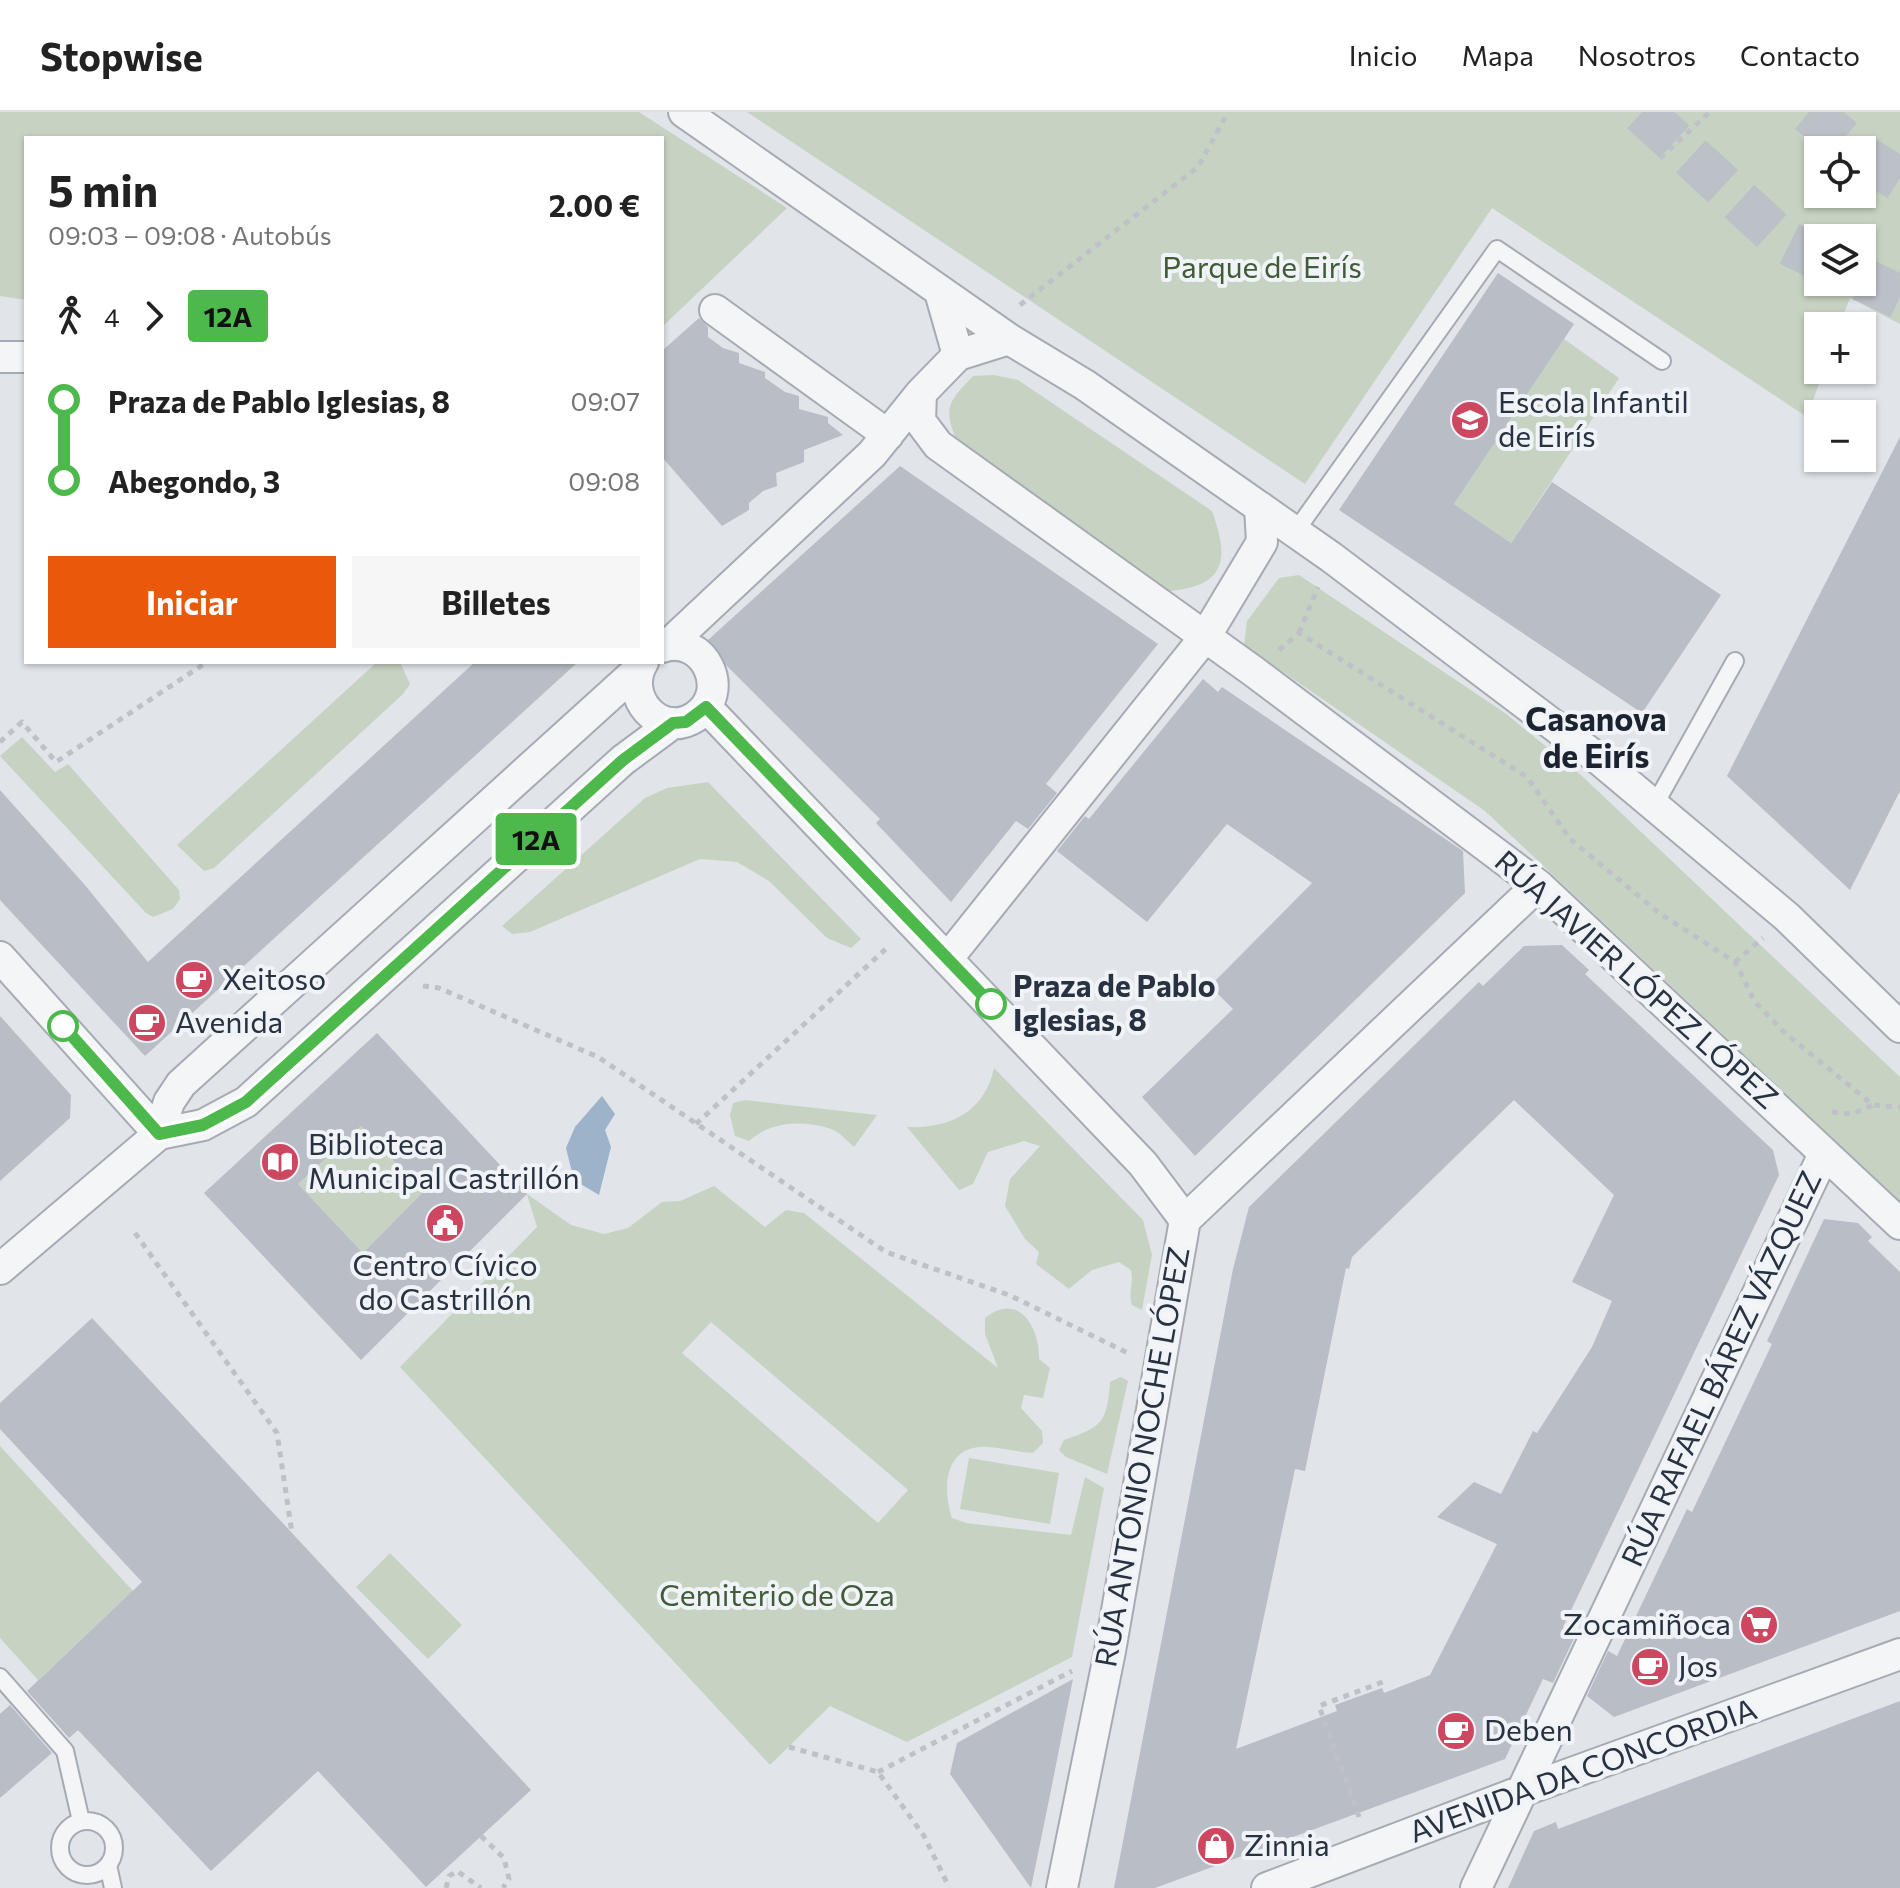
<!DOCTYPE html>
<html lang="es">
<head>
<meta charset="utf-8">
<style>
  body { margin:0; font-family:Commissioner,sans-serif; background:#f6f6f6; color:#222; height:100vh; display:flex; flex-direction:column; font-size:30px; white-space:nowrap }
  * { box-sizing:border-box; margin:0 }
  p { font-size:26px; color:#767676 }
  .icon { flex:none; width:44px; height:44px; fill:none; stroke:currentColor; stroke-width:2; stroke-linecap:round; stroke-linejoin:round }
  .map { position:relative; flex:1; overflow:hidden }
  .panel { position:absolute; left:24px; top:24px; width:640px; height:528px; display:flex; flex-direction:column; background:#fff; border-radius:0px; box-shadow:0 2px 6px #0004 }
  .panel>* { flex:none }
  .badge { padding:0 16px; border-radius:6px; font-size:28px; line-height:52px }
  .tools { position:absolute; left:1804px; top:24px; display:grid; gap:16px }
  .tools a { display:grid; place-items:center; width:72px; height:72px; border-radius:0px; background:#fff; box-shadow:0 2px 6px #0004; font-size:40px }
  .map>.badge { position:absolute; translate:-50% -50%; box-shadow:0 0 0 4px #fff }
  .legs { display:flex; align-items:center; gap:12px; height:88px; padding:0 24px; font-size:26px }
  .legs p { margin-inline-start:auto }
  .overview { display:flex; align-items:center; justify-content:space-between; height:136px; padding:0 24px }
  h1 { font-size:44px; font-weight:700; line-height:60px }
  .action { display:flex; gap:16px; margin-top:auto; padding:16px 24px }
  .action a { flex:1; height:92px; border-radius:0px; background:#ea580c; color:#fff; font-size:32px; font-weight:700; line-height:92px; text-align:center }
  .action a+a { background:#f6f6f6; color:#222 }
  ul { padding:0 24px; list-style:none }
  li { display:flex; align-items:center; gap:28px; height:80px; font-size:30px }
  li i { display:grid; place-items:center; width:12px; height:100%; margin:0 10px; background:currentColor }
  li i::after { content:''; width:20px; height:20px; margin:-10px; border:6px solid; border-radius:50%; background:#fff }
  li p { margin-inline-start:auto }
  li:first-child i { background:linear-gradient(#0000 50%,currentColor 0) }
  li:last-child i { background:linear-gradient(currentColor 50%,#0000 0) }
  header { display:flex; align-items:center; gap:48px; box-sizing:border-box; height:112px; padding:0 40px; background:#fff; border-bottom:2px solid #e0e0e0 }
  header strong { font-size:38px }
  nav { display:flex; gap:44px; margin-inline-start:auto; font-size:28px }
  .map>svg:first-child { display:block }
  .green { fill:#c7d3c2; fill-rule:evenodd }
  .water { fill:#9cb3c9 }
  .building { fill:#b8bdc6; fill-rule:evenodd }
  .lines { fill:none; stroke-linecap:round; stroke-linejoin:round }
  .primary-tunnel { stroke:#bcc0c7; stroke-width:44; stroke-dasharray:44 22; stroke-linecap:butt }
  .service-casing { stroke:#a6abb3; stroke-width:20 }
  .minor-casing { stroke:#a6abb3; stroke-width:34 }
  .path { stroke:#bec2c8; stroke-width:5; stroke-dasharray:6 6; stroke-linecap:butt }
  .service { stroke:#f3f5f7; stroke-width:16 }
  .minor { stroke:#f3f5f7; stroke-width:30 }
  .line-1-casing { stroke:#fff; stroke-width:18 }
  .line-1 { stroke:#4db94c; stroke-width:12 }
  .stop-1-dot { fill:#fff; stroke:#4db94c; stroke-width:4 }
  .labels { text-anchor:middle; stroke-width:8; stroke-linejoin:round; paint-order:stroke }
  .park-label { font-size:30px; fill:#3f5c37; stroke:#f0f3f7 }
  .poi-label { font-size:30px; fill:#293241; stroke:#f0f3f7; text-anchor:start }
  .street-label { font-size:30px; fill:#293241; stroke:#f0f3f7 }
  .stop-label { font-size:30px; font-weight:bold; fill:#293241; stroke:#f0f3f7; text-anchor:start }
  .neighbourhood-label { font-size:32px; font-weight:bold; fill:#1b2331; stroke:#f0f3f7 }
</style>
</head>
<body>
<header>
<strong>Stopwise</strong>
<nav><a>Inicio</a><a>Mapa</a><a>Nosotros</a><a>Contacto</a></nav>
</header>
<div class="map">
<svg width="1900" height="1776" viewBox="0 0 1900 1776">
  <rect width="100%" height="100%" fill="#e1e4e9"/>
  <path class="green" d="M0,0H639L787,96L662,215V26H26V188L0,184Z
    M747,0H1900V212L1850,186L1839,214H1818V258H1824L1807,305L1492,96L1305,372ZM1818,38H1862V82H1818ZM1818,126H1862V170H1818Z
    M1564,227L1619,266L1511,431L1454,392Z
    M994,263L1018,268L1212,399C1229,446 1227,474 1170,479L959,334C943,297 946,292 973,264Z
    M1299,463L1505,601L1581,663L1900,965V1089L1485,699L1244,533L1247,509L1279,466Z
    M377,550H400L410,572L403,582L214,756L204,759L177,733Z
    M22,625L55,660L68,652L179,778L180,787L173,797L153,805L146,801L0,644Z
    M708,670L861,827L851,836L827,826L769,769L737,750L700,747L530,820L512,822L502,814L645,686L667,676Z
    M994,956L1143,1108L1152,1143L1142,1198L1132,1193C1128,1180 1134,1171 1131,1158L1119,1150L1092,1158L1069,1177L1036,1152L1039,1140L1025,1127L1005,1094L1010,1067L1040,1034L1024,1029L988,1040L973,1072L959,1078L907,1015C949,1017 985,1000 994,956Z
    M745,988L877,1003L854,1035C847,1029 838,1018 828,1016C801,1008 770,1010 749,1029L735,1024L730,1003L733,991Z
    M361,1014L423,1080L363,1141L298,1072Z
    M714,1074L765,1115L786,1098L804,1101L998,1256L985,1222V1206C1018,1179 1040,1215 1039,1247L1050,1256L1043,1286L1024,1283L1021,1296L1042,1319L1043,1331L1033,1341C1017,1340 1003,1336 988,1335C944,1332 942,1376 952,1406L966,1411L1071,1423L1085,1365L1104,1376L1072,1545L907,1630L830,1594L770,1653L400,1255L537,1115L527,1082L571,1113L604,1122L628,1116L662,1090L680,1089ZM711,1210L908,1378L878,1411L682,1241Z
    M1121,1265L1128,1269L1107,1362L1066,1345L1059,1338L1064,1328C1102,1315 1107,1311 1110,1270Z
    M0,1334L133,1479L38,1568L0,1526Z
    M969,1346L1059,1361L1050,1412L960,1397Z
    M390,1441L462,1513L428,1547L356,1475Z"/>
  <path class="water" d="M602,984L615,1002L605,1018L611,1035L599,1083L574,1068L566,1036L575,1015Z"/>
  <path class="building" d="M1498,161L1574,212L1454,392L1511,431L1552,370L1721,483L1642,601L1339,398Z
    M699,206L708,215V225L723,236L739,241V251L765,260V266L785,280L799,284V297L828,305V311L843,323L804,338V350L776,361L777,374L763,379L749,391V398L722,414L662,345V239Z
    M1900,325V679L1850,778L1727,664Z
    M900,354L1158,532L1046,672L1057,681L1028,717L1016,709L951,790L876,711L880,707L727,554L708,528Z
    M475,550H578L145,944L0,788V678L84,772L148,850Z
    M1203,567L1218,580L1222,575L1463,739L1465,781L1195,1044L1142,985L1233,897L1210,874L1312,771L1227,712L1147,810L1057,739L1085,704L1089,707Z
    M1562,833L1589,858L1585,862L1773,1038L1779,1063L1563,1515L1576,1522L1553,1571L1543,1567L1505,1647L1155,1776H1114L1233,1157L1249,1095L1479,870L1483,874L1524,834ZM1514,988L1614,1083L1572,1170L1612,1189L1592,1235L1537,1321L1533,1319L1501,1382L1474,1370L1437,1405L1497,1432L1430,1563L1384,1581L1382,1576L1335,1593L1337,1599L1236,1637L1295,1357L1305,1359L1346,1156L1349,1157L1352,1145Z
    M0,904L71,983L70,1006L0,1069Z
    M377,921L527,1082L361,1248L204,1081ZM361,1014L423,1080L363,1141L298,1072Z
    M1824,1107L1858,1111L1872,1125L1868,1129L1900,1160V1499L1614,1605L1587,1584L1608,1539L1617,1544L1687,1397L1692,1400L1772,1232L1767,1229Z
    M92,1206L531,1678L426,1775L318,1659L211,1759L78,1618L69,1626L27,1579L142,1470L0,1317V1291Z
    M1073,1567L1051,1678L1031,1776L950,1662L957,1631Z
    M1900,1589V1776H1508L1534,1719L1556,1710L1558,1717Z
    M10,1593L52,1641L0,1686V1602Z"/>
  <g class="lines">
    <path class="primary-tunnel" d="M1642,0L1782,128L1818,146
      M1809,0L1855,38
      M1862,44L1900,68
      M1862,167L1900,185"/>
    <g class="service-casing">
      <path id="service" d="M1295,420L1497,137L1662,249
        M1654,694L1735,549
        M0,1565L65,1639L81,1709
        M60 1736a27 27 0 1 1 54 0a27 27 0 1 1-54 0Z
        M108,1753L113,1776"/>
    </g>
    <g class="minor-casing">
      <path id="minor" d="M684,0L1009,227
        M940,180L958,243
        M715,198L888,323
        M0,245H26
        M921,281L920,309L938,333L1253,559L1538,773L1900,1112
        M668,533L872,342L921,281L958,243L1009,227L1085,273L1331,445L1601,649L1787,805L1900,915
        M643,550C622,584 660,628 695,605C733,580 704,521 662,535
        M706,595L1143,1052L1185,1108
        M0,845L159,1022
        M948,846L1205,525L1262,430L1260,395
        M159,1022L169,990L181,972L639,557
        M0,1157L159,1022L203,1013L246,990L623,648L673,611
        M1062,1776L1110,1539L1185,1108L1538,773
        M1267,1776L1522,1679L1900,1542
        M1476,1776L1824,1042"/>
    </g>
    <path class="path" d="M1660,46L1710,0
      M1020,193L1198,55L1228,0
      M1299,521L1318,475
      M1279,538L1299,521L1527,665L1570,727L1659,801L1735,850L1755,890L1784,920L1873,993L1900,995
      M0,630L22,610L56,650L207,550
      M1735,850L1763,826
      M423,874L439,876L598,945L886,1140L1009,1183L1130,1242
      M1832,1000L1852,1002L1873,993
      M696,1012L890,833
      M135,1121L277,1321L292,1421
      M789,1635L878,1660L924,1724L949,1775
      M878,1660L1072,1559
      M1359,1705L1319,1594L1388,1568
      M481,1724L504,1746L509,1767L503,1776
      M446,1776L449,1764L457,1759L481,1776"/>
    <use href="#service" class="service"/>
    <use href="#minor" class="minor"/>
  </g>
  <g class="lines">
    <g class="line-1-casing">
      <path id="line-1" d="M63,914L159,1022L203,1013L246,990L623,648L673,611L686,610L706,595L991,892"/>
    </g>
    <use href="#line-1" class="line-1"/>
  </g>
  <defs>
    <g id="school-disc" transform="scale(2)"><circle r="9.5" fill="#cc475f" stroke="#f0f3f7"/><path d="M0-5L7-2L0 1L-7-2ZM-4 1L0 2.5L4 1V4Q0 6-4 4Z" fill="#fff"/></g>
    <g id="cafe-disc" transform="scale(2)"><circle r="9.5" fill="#cc475f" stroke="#f0f3f7"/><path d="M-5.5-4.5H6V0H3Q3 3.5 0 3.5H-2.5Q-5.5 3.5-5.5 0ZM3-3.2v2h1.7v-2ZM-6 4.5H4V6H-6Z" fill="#fff"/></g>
    <g id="library-disc" transform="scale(2)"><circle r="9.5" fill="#cc475f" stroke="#f0f3f7"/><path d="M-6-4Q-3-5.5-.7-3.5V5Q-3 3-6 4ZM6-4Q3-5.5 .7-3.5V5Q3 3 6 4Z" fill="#fff"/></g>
    <g id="civic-disc" transform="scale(2)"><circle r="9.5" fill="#cc475f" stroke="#f0f3f7"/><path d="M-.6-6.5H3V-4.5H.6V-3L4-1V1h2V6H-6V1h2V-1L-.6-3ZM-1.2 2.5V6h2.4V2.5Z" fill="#fff"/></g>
    <g id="supermarket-disc" transform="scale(2)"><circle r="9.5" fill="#cc475f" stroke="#f0f3f7"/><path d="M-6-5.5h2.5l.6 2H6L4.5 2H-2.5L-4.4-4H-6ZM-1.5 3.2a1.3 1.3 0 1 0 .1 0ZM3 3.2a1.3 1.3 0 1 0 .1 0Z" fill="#fff"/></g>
    <g id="shop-disc" transform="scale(2)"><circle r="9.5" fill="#cc475f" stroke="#f0f3f7"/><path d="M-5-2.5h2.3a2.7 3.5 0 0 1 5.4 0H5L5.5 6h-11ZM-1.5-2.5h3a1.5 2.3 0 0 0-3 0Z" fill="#fff"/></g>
  </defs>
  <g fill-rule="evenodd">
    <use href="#school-disc" x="1470" y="308"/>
    <use href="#cafe-disc" x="194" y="868"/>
    <use href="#cafe-disc" x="147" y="911"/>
    <use href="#library-disc" x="280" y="1050"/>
    <use href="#civic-disc" x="445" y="1111"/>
    <use href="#supermarket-disc" x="1759" y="1513"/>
    <use href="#cafe-disc" x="1650" y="1555"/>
    <use href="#cafe-disc" x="1456" y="1619"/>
    <use href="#shop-disc" x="1216" y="1734"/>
  </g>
  <g class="stop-1-dot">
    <circle cx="991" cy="892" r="14"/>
    <circle cx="63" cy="914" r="14"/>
  </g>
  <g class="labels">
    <g class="park-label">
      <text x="1262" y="166">Parque de Eirís</text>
      <text x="777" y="1494">Cemiterio de Oza</text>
    </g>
    <g class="poi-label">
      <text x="1498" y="301">Escola Infantil<tspan x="1498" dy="34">de Eirís</tspan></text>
      <text x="222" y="878">Xeitoso</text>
      <text x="175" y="921">Avenida</text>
      <text x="308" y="1043">Biblioteca<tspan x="308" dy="34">Municipal Castrillón</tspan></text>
      <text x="445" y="1164" text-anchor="middle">Centro Cívico<tspan x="445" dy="34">do Castrillón</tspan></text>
      <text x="1731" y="1523" text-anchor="end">Zocamiñoca</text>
      <text x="1678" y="1565">Jos</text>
      <text x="1484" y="1629">Deben</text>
      <text x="1244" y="1744">Zinnia</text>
    </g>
    <g class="street-label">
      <text transform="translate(1636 868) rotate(42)" y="10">RÚA JAVIER LÓPEZ LÓPEZ</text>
      <text transform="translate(1722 1257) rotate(-65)" y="10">RÚA RAFAEL BÁREZ VÁZQUEZ</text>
      <text transform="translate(1143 1345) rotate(-80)" y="10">RÚA ANTONIO NOCHE LÓPEZ</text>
      <text transform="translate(1583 1659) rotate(-20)" y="10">AVENIDA DA CONCORDIA</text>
    </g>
    <g class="stop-label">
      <text x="1013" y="885">Praza de Pablo<tspan x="1013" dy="34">Iglesias, 8</tspan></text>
    </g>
    <g class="neighbourhood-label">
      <text x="1596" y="619">Casanova<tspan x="1596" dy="37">de Eirís</tspan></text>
    </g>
  </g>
</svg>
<div class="tools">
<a><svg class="icon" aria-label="locate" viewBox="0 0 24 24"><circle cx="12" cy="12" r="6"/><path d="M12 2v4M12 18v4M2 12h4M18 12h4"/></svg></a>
<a><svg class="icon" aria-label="layers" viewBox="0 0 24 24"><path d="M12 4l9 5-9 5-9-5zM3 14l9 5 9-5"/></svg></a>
<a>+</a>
<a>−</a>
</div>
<b class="badge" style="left:536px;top:727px;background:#4db94c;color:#111">12A</b>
<section class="panel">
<div class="overview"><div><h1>5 min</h1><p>09:03 – 09:08 · Autobús</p></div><b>2.00 €</b></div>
<div class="legs"><svg class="icon" aria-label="walk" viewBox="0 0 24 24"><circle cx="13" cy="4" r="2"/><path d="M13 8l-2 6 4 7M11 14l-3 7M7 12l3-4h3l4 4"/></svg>4<svg class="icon" aria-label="forward" viewBox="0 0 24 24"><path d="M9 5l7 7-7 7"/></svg><b class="badge" style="background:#4db94c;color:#111">12A</b></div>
<ul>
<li><i style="color:#4db94c"></i><b>Praza de Pablo Iglesias, 8</b><p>09:07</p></li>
<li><i style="color:#4db94c"></i><b>Abegondo, 3</b><p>09:08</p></li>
</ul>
<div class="action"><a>Iniciar</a><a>Billetes</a></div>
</section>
</div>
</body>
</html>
